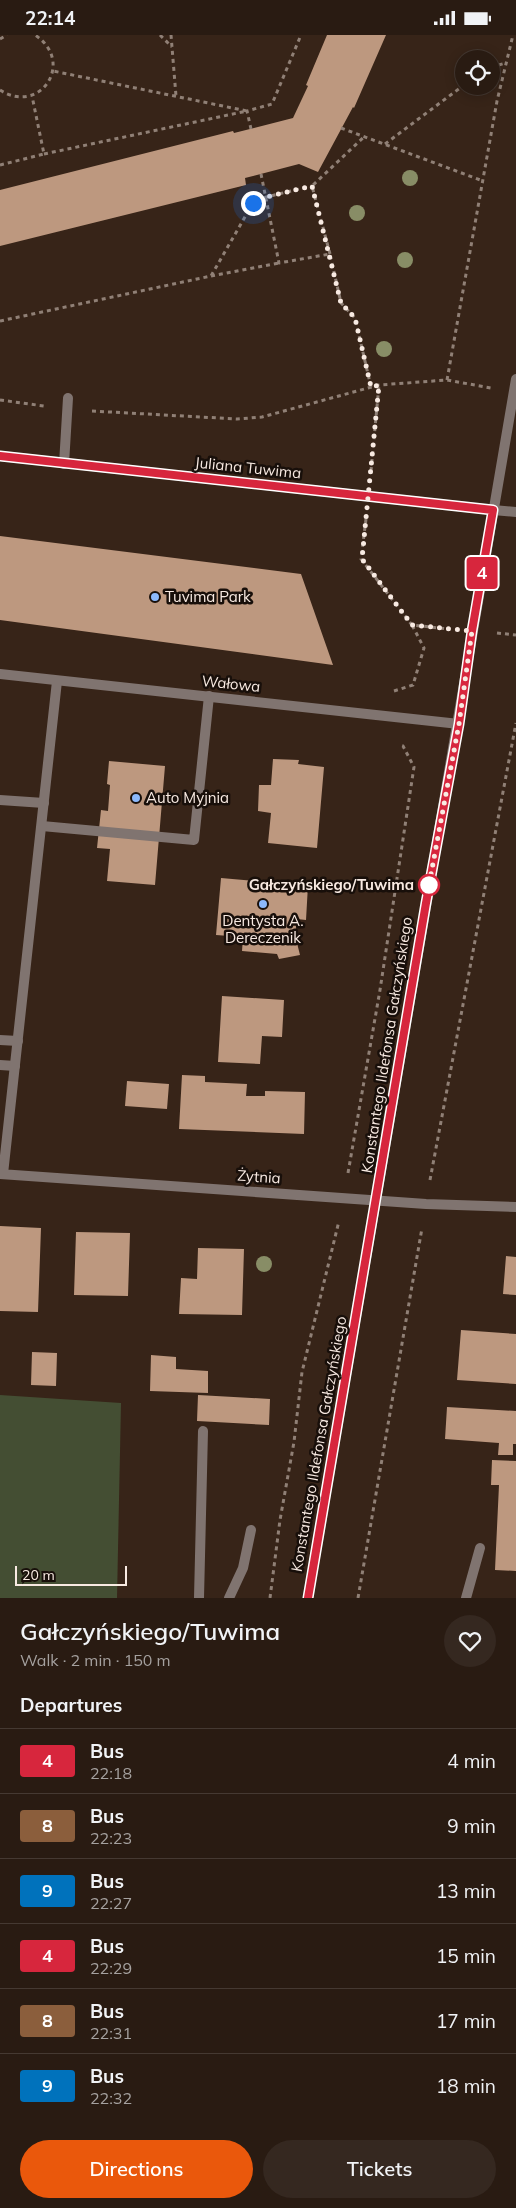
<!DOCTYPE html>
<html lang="en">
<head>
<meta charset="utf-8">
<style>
  body { margin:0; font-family:Mulish,sans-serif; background:#352820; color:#f1f3f6; height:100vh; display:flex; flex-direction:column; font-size:19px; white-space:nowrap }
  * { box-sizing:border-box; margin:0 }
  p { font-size:16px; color:#a5a19f }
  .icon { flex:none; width:28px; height:28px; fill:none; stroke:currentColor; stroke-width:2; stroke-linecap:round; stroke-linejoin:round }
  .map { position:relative; height:1563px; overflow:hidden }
  .drawer { display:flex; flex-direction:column; background:#291b12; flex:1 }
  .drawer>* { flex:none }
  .badge { padding:0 10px; border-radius:4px; font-size:18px; line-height:32px }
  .fabs { position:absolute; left:455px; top:15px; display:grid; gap:10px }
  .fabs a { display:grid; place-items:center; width:45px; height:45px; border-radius:50%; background:#291b12; box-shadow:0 2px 12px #0003,0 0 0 1px #453932; font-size:25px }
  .scale { position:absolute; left:15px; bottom:12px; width:112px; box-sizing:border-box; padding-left:5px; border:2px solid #f8eae2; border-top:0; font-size:14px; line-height:18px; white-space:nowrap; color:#f8eae2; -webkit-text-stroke:4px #180f0a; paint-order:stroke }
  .you { position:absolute; width:25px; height:25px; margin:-12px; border:4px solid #fff; border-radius:50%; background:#1a73e8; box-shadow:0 0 0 8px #1a73e833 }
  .map>.badge { position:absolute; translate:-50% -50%; box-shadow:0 0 0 2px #fff }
  h2 { padding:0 20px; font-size:19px; line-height:45px }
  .round { display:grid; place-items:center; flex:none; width:52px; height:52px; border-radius:26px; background:#352820 }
  .head { display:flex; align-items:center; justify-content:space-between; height:85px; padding:0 20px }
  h1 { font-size:24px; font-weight:600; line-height:38px }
  .button { display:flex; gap:10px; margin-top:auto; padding:10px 20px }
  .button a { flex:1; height:58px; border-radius:30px; background:#ea580c; color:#fff; font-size:20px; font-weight:600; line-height:58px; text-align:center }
  .button a+a { background:#352820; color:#f1f3f6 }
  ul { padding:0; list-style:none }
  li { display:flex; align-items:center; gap:15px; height:65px; padding:0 20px; border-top:1px solid #453932 }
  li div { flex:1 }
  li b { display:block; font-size:19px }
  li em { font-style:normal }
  li .badge { min-width:55px; font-weight:700; text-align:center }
  .status { display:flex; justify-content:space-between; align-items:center; height:35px; padding:0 25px; background:#291b12; direction:ltr }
  .status svg { height:14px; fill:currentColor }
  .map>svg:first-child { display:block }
  .green { fill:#444e33 }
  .building { fill:#bd987f }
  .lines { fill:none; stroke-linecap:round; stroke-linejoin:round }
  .path { stroke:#908076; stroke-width:3; stroke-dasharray:4 4; stroke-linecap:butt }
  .service { stroke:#807470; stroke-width:10 }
  .minor { stroke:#807470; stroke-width:10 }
  .tertiary { stroke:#807470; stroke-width:10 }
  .tree { fill:#888d66 }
  .line-casing { stroke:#fff; stroke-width:11 }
  .line { stroke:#d7263d; stroke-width:8 }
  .walk { stroke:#f8eae2; stroke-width:5; stroke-dasharray:0 9 }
  .poi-dot { fill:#8cb9fc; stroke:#180f0a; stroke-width:2 }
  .stop-dot { fill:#fff; stroke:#d7263d; stroke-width:2.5 }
  .labels { text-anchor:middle; stroke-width:5; stroke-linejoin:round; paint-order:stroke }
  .street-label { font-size:15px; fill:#f8eae2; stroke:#180f0a }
  .poi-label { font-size:15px; fill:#f8eae2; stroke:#180f0a; text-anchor:start }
  .stop-label { font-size:15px; font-weight:bold; fill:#f8eae2; stroke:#180f0a; text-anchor:end }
</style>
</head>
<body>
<div class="status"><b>22:14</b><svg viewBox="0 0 49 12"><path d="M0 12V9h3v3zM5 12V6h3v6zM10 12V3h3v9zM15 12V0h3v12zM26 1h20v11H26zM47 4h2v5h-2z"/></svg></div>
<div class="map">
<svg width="516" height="1563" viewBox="0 0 516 1563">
  <rect width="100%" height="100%" fill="#372418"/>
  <path class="green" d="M0,1360L121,1368L117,1563H0Z"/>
  <path class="building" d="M327,0H386L354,73L353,72L318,137L299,129L245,143L246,150L0,211V155L233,96L234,98L293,83L308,51L306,50Z
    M0,501L301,539L333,630L0,585Z
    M273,724L299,725L298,729L324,732L317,813L268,808L271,778L258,776L259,750H271Z
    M109,726L165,731L155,850L107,846L110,814L97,813L101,775L108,776L110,750L107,749Z
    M221,843L255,846L254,852L272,853L273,847L308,850L306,885L297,884L295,900L300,920L279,924L277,919L242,916L243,902L216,900Z
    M222,961L284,965L282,1002L262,1001L260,1029L218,1027Z
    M182,1040L205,1041V1047L247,1049L246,1061H265V1056L305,1057L304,1099L179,1094Z
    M127,1046L169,1049L167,1074L125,1071Z
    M0,1191L41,1193L38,1277L0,1276Z
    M76,1197L130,1198L128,1261L74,1260Z
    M198,1213L244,1214L242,1280L179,1279L181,1243L197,1244Z
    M506,1221L516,1222V1260L503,1259Z
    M461,1295L516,1299V1349L457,1345Z
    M32,1317L57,1318L56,1351L31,1350Z
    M151,1320L176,1322V1334L208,1336V1358L150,1356Z
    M198,1360L270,1364L269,1390L197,1386Z
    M447,1372L516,1376V1409H513V1420H498L499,1408L445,1404Z
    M492,1425L516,1426V1536L495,1535L499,1450H491Z"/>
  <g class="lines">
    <path class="path" d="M160,0L172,12
      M171,0L176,61
      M0,4L7,0
      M491,32L506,28
      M0,55C40,81 76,27 35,0
      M341,93L483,146
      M251,94L247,76L272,69L301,0
      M385,109L464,50
      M44,119L247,76L53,36
      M0,130L44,119L32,61
      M261,139L279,228L330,219L341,268L355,283L371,352
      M330,219L312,151L365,101
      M211,241L279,228
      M0,286L211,241L253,168L266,162L312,151
      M447,345L497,66L513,0
      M0,365L44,371
      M92,376L237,384L262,382L379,350L447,345L491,353
      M371,436L379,350
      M366,484L361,524L412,590L448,594
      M497,598L516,600
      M394,656L413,650L424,613L412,590
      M348,1138L380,955L414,732L403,711L400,710
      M430,1145L516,688
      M270,1563L280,1485L294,1407L302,1337L339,1186
      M358,1563L422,1193"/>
    <path class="service" d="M64,429L68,363
      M0,765L44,768
      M42,791L194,805L209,661
      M0,1005L18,1006
      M0,1030L15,1031
      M199,1563L203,1396
      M229,1563L243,1533L251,1495
      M466,1563L480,1513"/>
    <path class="minor" d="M493,475L516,477
      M0,639L459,689
      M0,1139L426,1169L516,1172
      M3,1139L57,646"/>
    <path class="tertiary" d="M0,421L493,475
      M308,1563L516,344"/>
  </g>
  <g class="tree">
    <circle cx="410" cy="143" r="8"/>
    <circle cx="357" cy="178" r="8"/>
    <circle cx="405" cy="225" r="8"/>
    <circle cx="384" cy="314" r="8"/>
    <circle cx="264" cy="1229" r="8"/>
  </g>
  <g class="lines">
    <g class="line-casing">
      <path id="line" d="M0,421L493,475L472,596L459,689L426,868L308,1563"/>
    </g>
    <use href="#line" class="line"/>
    <path class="walk" d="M253,168L266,162L312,151L341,268L355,283L371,352L379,350L362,524L412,590L472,596L459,689L429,850"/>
  </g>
  <g class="poi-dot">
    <circle cx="155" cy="562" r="5"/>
    <circle cx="136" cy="763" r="5"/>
    <circle cx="263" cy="869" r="5"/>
  </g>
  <circle class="stop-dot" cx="429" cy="850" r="10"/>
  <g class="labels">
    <g class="street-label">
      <text transform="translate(248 433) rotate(6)" y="5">Juliana Tuwima</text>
      <text transform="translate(231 649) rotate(6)" y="5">Wałowa</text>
      <text transform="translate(387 1010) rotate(-81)" y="5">Konstantego Ildefonsa Gałczyńskiego</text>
      <text transform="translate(259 1142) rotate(4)" y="5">Żytnia</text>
      <text transform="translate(319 1409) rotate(-80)" y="5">Konstantego Ildefonsa Gałczyńskiego</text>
    </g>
    <g class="poi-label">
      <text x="165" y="567">Tuvima Park</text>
      <text x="146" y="768">Auto Myjnia</text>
      <text x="263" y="891" text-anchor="middle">Dentysta A.<tspan x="263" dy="17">Dereczenik</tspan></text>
    </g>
    <g class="stop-label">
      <text x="414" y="855">Gałczyńskiego/Tuwima</text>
    </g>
  </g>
</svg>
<div class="fabs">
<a><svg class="icon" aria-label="locate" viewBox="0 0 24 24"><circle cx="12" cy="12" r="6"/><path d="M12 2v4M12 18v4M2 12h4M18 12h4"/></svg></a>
</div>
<div class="scale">20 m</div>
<div class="you" style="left:253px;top:168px"></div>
<b class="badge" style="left:482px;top:538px;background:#d7263d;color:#fff">4</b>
</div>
<section class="drawer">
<div class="head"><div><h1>Gałczyńskiego/Tuwima</h1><p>Walk · 2 min · 150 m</p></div><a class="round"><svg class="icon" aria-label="heart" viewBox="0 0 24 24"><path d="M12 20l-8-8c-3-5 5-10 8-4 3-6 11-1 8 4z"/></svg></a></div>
<h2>Departures</h2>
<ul>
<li><span class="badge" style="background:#d7263d;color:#fff">4</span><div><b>Bus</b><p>22:18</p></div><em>4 min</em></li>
<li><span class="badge" style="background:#8b5e3c;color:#fff">8</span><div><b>Bus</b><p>22:23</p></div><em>9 min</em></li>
<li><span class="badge" style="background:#0072bc;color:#fff">9</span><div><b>Bus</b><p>22:27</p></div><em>13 min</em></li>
<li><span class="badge" style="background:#d7263d;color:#fff">4</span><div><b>Bus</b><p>22:29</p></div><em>15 min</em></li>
<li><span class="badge" style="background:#8b5e3c;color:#fff">8</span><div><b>Bus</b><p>22:31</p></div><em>17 min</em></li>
<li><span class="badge" style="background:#0072bc;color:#fff">9</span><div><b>Bus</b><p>22:32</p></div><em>18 min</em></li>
</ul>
<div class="button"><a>Directions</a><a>Tickets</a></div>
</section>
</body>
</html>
